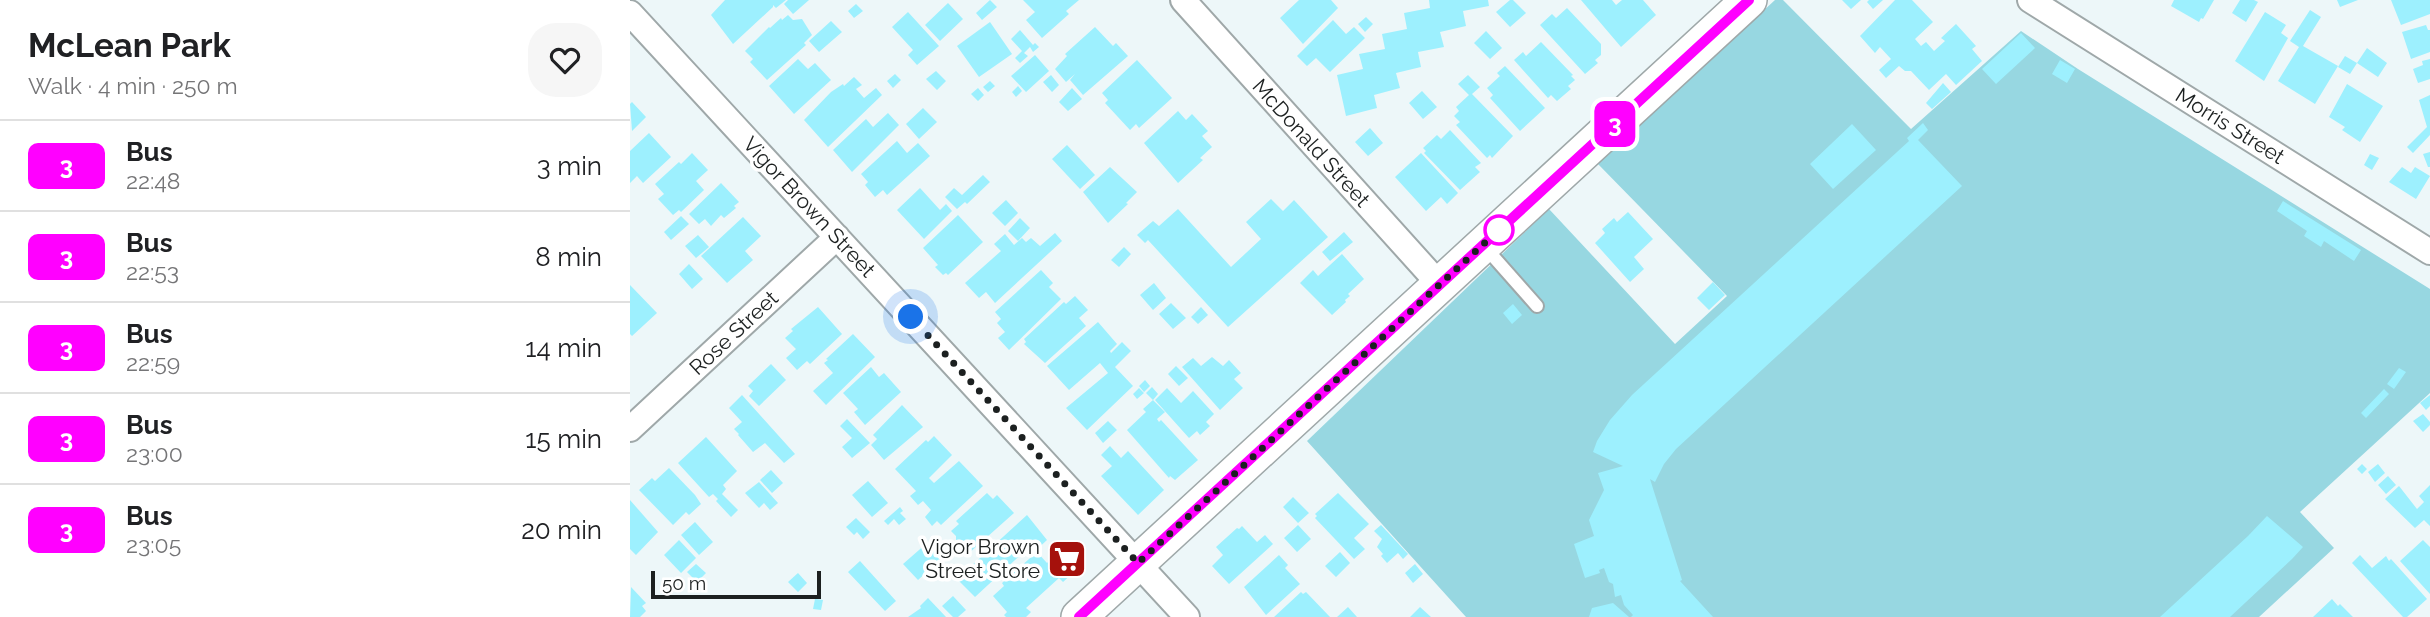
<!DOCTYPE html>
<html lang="en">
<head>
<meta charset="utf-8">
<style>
  body { margin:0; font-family:Raleway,sans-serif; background:#f6f6f6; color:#202124; height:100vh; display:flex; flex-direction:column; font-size:26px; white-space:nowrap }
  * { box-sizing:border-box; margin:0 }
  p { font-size:23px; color:#757577 }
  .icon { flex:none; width:38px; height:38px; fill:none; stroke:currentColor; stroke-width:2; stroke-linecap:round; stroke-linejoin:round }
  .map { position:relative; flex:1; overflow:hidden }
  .panel { display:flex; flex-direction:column; background:#fff; width:630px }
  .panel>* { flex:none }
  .badge { padding:0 14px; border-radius:10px; font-size:24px; line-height:46px }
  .scale { position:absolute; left:21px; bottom:18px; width:170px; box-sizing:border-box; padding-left:7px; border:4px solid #1c2020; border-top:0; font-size:19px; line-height:24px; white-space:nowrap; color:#1c2020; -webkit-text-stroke:5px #fff; paint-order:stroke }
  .you { position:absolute; width:35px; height:35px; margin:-18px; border:5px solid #fff; border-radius:50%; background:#1a73e8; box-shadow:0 0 0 10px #1a73e833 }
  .map>.badge { position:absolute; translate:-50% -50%; box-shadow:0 0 0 4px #fff }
  .round { display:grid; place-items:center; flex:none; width:74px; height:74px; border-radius:28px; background:#f6f6f6 }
  .summary { display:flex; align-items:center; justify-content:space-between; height:119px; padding:0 28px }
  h1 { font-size:33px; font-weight:700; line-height:52px }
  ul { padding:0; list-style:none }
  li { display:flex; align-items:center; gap:21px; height:91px; padding:0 28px; border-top:2px solid #e0e0e0 }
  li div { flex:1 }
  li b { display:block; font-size:26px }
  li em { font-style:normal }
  li .badge { min-width:77px; font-weight:700; text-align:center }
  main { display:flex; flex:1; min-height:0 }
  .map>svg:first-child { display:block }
  .green { fill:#97d7e1 }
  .building { fill:#9df0fe }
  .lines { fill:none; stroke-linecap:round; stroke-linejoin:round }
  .lane-casing { stroke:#9fa8a9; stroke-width:16 }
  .street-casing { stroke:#9fa8a9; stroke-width:28 }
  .secondary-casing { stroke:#9fa8a9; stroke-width:38 }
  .lane { stroke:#fff; stroke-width:12 }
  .street { stroke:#fff; stroke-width:24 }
  .secondary { stroke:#fff; stroke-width:35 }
  .line-casing { stroke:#fff; stroke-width:16 }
  .line { stroke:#f0f; stroke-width:10 }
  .walk { stroke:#1c2020; stroke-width:7; stroke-dasharray:0 12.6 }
  .stop-dot { fill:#fff; stroke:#f0f; stroke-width:3.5 }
  .labels { text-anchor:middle; stroke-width:7; stroke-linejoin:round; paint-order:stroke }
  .street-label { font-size:21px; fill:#1c2020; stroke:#fff }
  .poi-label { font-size:21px; fill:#1c2020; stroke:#fff; text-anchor:end }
</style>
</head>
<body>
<main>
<section class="panel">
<div class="summary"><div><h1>McLean Park</h1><p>Walk · 4 min · 250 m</p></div><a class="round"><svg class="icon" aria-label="heart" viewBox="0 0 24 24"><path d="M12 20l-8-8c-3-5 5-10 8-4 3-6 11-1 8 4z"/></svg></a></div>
<ul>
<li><span class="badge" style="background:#f0f;color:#fff">3</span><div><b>Bus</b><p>22:48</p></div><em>3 min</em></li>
<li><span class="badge" style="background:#f0f;color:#fff">3</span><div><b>Bus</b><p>22:53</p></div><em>8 min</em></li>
<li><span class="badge" style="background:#f0f;color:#fff">3</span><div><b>Bus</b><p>22:59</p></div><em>14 min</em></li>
<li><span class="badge" style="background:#f0f;color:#fff">3</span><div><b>Bus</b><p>23:00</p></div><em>15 min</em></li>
<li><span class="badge" style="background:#f0f;color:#fff">3</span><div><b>Bus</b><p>23:05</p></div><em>20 min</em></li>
</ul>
</section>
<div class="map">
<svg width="1800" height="617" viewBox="0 0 1800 617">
  <rect width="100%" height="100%" fill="#edf7f9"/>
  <path class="green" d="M1145,0H1153L1281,129L1391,31L1448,69L1800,289V393L1670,512L1704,548L1629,617H836L677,441L919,209L1045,344L1097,296L968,164Z"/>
  <path class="building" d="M95,0H156L146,8L143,5V7L103,44L81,15Z
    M158,0H179L163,14L154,4Z
    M360,0L367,7L352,20L346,13Z
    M393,0H449L436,11L439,14L412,38L396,20L405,12Z
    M669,0H701L708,8L673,44L650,18Z
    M799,0H858L859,6L833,11L836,26L810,32L814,47L788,52L791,67L766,73L770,88L744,95L747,108L716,116L707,75L733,69L729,54L755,49L752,34L777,29L774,13L800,8Z
    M880,0H883L896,13L880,27L866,12Z
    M951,0H982L986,5L992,0H1013L1026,15L991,47Z
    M1212,0H1231L1221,9Z
    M1239,0H1253L1243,9L1237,2Z
    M1265,0H1282L1303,22L1285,39L1291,46L1296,42L1304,51L1315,41L1311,38L1326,24L1346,46L1342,49L1352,61L1326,85L1316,74L1299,90L1281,71H1275L1269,66L1256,78L1249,70L1261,59L1250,47L1245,53L1230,36Z
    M1544,0H1584L1573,19L1571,18L1569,22L1541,6Z
    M1610,0H1624L1628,2L1616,22L1602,13Z
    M1707,0H1728L1710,7Z
    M1761,0H1800V14L1771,25Z
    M318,3L333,19L310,41L295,25Z
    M226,4L233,11L224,18L218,11Z
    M937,8L971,44V55L965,60L968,63L955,74L910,25L922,14L926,18Z
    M1680,10L1691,17L1673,46L1708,66L1685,104L1648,81L1669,47L1660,41Z
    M278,12L309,46L287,65L278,55L283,50L262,27Z
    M1635,12L1656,25L1651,33L1658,38L1634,81L1605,61Z
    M158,15L163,20L172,19L182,35L174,43L176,45L137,80L120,62L123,59L115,51L139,27L140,28L151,18L152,20Z
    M736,17L743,24L735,32L728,24Z
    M703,20L716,34L724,27L735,38L700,72L686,58L677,66L667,56Z
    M201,21L212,32L189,52L179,41Z
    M360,22L382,54L349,77L327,46Z
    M1796,25L1798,30H1800V52L1781,59L1772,32Z
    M465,27L483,46L486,43L498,56L453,95L440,80L445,74L436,82L425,69L437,56L435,54Z
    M390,30L403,45L405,43L409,47L403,52L400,47L394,53L398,56L390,63L385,58L392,51L381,39Z
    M856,31L872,48L860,59L844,43Z
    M1391,33L1405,48L1366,84L1352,69Z
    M911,42L943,75L941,76L945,80L938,86L941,89L927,101L921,95L918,98L884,60L893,52L896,56Z
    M1737,48L1757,63L1748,77L1727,63Z
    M405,55L419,71L396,92L381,76Z
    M1715,56L1727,63L1720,74L1708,67Z
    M168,59L178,69L185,63L201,80L164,114L139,86Z
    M1800,59V79L1788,83L1783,69L1793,65L1792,61Z
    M507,60L542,98L509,128L506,124L500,130L475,103L478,100L472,93Z
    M1430,60L1445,69L1437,83L1422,74Z
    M875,66L915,108L890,131L860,98L863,95L857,88L870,76L867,73Z
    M306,71L316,81L307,90L296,79Z
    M265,74L271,80L263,88L257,81Z
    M421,75L429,85L422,92L413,82Z
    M838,75L850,87L842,94L883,136L862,158L860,155L857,158L826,125L830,122L824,116L829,111L826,107L839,95L828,84Z
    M224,77L232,85L226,89L234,98L246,88L252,95L198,147L174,120L201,92L213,84L214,86Z
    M360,81L365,86L358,92L353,87Z
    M1313,83L1321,92L1302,109L1296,103Z
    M1717,84L1753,106L1730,142L1712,130L1715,127L1699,117Z
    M388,86L392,91L386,97L382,92Z
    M348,88L354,95L348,101L341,94Z
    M442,88L452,99L438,111L429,102Z
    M792,91L807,107L793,119L779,103Z
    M1800,95V135L1783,153L1777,147L1797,127L1789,100Z
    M2,102L16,117L2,131L0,104Z
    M293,108L307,122L289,139L276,124Z
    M548,111L556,120L562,114L578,131L572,136L582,147L570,158L573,160L548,183L514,143Z
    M258,113L269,125L222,172L203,150L236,119L243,127Z
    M1293,123L1298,130L1288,140L1332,186L1046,449L1034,464L1025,482L1020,479L1052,580L1050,581L1083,617H1001L1003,615L994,605L991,595L985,597L983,584L979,582L974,568L969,570L970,573L955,578L944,544L964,536L959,520L974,490L968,473L993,466L963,452L967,441L980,420L1002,395L1279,141L1277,138Z
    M1222,124L1246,150L1203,189L1180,164Z
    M740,128L753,143L738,156L725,142Z
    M820,130L851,163L845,167L850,172L830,190L794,153L796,151L793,148L807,135L811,139Z
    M19,133L41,157L13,183L7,176L0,183V151Z
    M267,141L277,153L288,143L300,156L257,195L253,190L245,197L235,185L238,182L231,174Z
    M437,145L465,175L450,189L422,159Z
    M1800,152V167H1798L1793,154Z
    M62,153L78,170L66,181L74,190L51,212L49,210L43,215L28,199L34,194L25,184L49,162L51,164Z
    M791,153L828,193L817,204L811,197L796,211L765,177Z
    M1740,154L1749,158L1742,170L1734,165Z
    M480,167L507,192L496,203L498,204L478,223L453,192Z
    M1772,167L1781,173L1785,167L1800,176L1786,199L1759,182Z
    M353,175L360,182L337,204L335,202L327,209L315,197L324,188L332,195Z
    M91,183L109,202L104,206L106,208L94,218L91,215L81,226L75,219L69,224L59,214Z
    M290,188L310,210L316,204L322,211L294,239L267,210Z
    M641,199L653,211L664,200L698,237L598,327L518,240L515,243L507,235L523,221L529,226L548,209L601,267L631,239L616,222Z
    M376,200L388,213L375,226L362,213Z
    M1653,201L1731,250L1724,261L1694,241L1691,247L1674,236L1677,231L1647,211Z
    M998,212L1023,239L1004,257L1014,269L1000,282L965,243L975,233L972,229L984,218L987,222Z
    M328,215L353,242L318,275L316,273L313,275L305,267L308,265L293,248Z
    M51,216L59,224L41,240L34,232Z
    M113,217L131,236L115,251L123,260L97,283L71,256Z
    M390,218L400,228L388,241L378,231Z
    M714,232L723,242L700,261L692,252Z
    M425,233L432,241L365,303L356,292L349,298L335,283L371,251L364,244L375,234L384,245L392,238L396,242L401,238L410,246Z
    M68,235L79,247L66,258L55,246Z
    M494,247L501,254L489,267L481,260Z
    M712,254L734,279L718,294L720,296L715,300L716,302L702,315L670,283L683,270L688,276Z
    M59,264L73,279L62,289L49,274Z
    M411,270L423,283L419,287L431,299L379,350L368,338L375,332L367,323L371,319L365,312Z
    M1083,282L1095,295L1079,310L1067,298Z
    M524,283L536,298L523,310L510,295Z
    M0,285L27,313L2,336L0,334Z
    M445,296L458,310L449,318L456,326L415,363L394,344L396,342L394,339L434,302L436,304Z
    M541,303L556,318L543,329L529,314Z
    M883,304L892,315L882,324L873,313Z
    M188,307L212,334L180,364L177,361L167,370L156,358L166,349L155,338L163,331L161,329Z
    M571,307L578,315L568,324L561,317Z
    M468,322L487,344L480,351L481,353L492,342L501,351L485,367L503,386L457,430L436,408L478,373L470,363L439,390L417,366Z
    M223,334L245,357L196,405L183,391L203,373L194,363L198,360L196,359Z
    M582,357L593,366L599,360L611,373L604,379L613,388L590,410L552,367L563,358L571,366Z
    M141,364L156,380L129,406L119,396L123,391L118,386Z
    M546,366L558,378L549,386L538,374Z
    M241,367L249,377L254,373L271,392L235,425L224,412L228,409L213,393Z
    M1769,368L1776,372L1764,389L1757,384Z
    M515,380L520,386L514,392L509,386Z
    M522,387L528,394L523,400L516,393Z
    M509,388L514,393L507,399L503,394Z
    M537,388L551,403L563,391L584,414L576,422L580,426L570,435L567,431L559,438L525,400Z
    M1754,389L1759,394L1736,418L1731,413Z
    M112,395L165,454L154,463L135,443L123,452L108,435L109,434L104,429L112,422L99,408Z
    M1800,395V406L1796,410L1790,403Z
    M523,400L535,412L527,419L529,422L531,420L568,460L545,480L540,476L539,478L497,430L516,412L513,409Z
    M272,405L293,427L254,460L241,445L247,439L243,435Z
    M1793,414L1800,422V425L1793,432L1783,421Z
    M217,419L240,443L222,458L212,447L222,438L210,426Z
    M478,421L487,430L473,443L465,433Z
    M304,436L322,455L299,478L304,483L329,461L353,486L311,525L307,521L302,526L295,517L301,510L293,501L288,505L280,496L286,491L265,469L296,440L298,442Z
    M76,437L107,471L93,485L96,489L92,494L108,510L101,517L86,501L88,499L83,494L79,497L48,463Z
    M480,446L491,458L498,451L534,490L508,515L471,476L482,466L471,455Z
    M1732,464L1737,469L1732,474L1727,469Z
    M1748,464L1755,473L1745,482L1738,472Z
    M39,468L65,495L71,504L59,515L56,512L43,525L9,490L22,478L25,481Z
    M141,470L153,483L142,493L130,480Z
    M1758,476L1766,485L1756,494L1748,485Z
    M238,481L258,503L242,517L222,495Z
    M129,482L148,503L140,510L134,503L129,508L115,493Z
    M1800,485V526L1794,520L1785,528L1755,499L1769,486L1787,509L1794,502L1789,496Z
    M357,493L363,499L367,495L384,513L338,554L326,541V536L321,531L329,524L326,521Z
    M708,493L739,524L724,538L735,549L724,559L685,518L687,516L685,514Z
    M663,497L679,513L668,523L653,507Z
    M0,500L28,532L6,555L0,549Z
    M270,507L273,511L270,513L276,519L269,525L264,519L258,525L254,521Z
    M397,515L417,540L402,554L397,549L345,597L327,579Z
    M1637,516L1673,547L1662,559L1600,617H1530L1618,536Z
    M226,518L240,532L233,539L227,532L224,535L216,527Z
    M65,522L83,542L69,555L51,535Z
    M668,525L681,539L667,552L654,538Z
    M751,525L778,554L773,559L768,553L757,563L751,556L753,554L747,547L752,539L744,531Z
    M612,526L627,542L635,535L643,544L599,584L582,566L593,555L586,547L607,528L609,529Z
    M49,540L66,558L51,573L34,555Z
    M1793,540L1800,547V594L1770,561Z
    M440,541L454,556V563L433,582L429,578L396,608L401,612L396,617H376L374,615L377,612L363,596L374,586L372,583L407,552L417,563Z
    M297,543L311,559L288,580L273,564Z
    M710,552L720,563L706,577L695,566Z
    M649,555L658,565L655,568L670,584L636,615L614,587Z
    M1730,555L1742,568L1756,556L1759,561L1761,559L1797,599L1777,617H1773L1722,563Z
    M230,561L266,601L255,611L218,572Z
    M66,564L76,573L67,582L57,572Z
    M785,564L793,574L783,583L775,573Z
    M168,573L177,583L168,592L158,582Z
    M1,587L16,603L12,606L16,611L10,617H0Z
    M671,592L673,594L676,592L700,617H644Z
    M323,596L336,610L328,617H323L312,606Z
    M298,598L316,617H278L291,608L290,606Z
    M185,599L193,600L191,610L183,609Z
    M1702,599L1708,606L1710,604L1723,617H1683Z
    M983,603L999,617H959L962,608Z
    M718,607L727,617H707Z
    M790,607L801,617H780Z"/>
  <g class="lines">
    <g class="lane-casing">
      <path id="lane" d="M854,246L907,306"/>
    </g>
    <g class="street-casing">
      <path id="street" d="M553,0L810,285
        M1400,0L1800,252
        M0,13L557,617
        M0,429L207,237"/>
    </g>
    <g class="secondary-casing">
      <path id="secondary" d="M449,617L1119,0"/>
    </g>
    <use href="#lane" class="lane"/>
    <use href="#street" class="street"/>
    <use href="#secondary" class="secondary"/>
  </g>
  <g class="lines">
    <g class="line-casing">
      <path id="line" d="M449,617L1119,0"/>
    </g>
    <use href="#line" class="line"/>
    <path class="walk" d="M281,317L508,563L872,227L869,230"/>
  </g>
  <defs>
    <g id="supermarket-square" transform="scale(2.0125)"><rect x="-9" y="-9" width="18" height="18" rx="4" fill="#a5110c" stroke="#fff"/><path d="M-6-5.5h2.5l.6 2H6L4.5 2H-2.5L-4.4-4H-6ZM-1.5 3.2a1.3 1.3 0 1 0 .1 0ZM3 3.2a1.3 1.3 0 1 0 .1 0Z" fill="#fff"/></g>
  </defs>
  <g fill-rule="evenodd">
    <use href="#supermarket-square" x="437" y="559"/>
  </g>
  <circle class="stop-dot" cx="869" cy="230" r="14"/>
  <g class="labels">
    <g class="street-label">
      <text transform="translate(1600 126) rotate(32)" y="7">Morris Street</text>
      <text transform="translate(681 143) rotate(48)" y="7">McDonald Street</text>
      <text transform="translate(179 207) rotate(47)" y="7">Vigor Brown Street</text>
      <text transform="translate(104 333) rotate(-43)" y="7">Rose Street</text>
    </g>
    <g class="poi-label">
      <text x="410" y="554">Vigor Brown<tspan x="410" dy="24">Street Store</tspan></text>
    </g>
  </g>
</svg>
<div class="scale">50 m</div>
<div class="you" style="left:281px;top:317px"></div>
<b class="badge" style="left:985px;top:124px;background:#f0f;color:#fff">3</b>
</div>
</main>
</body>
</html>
